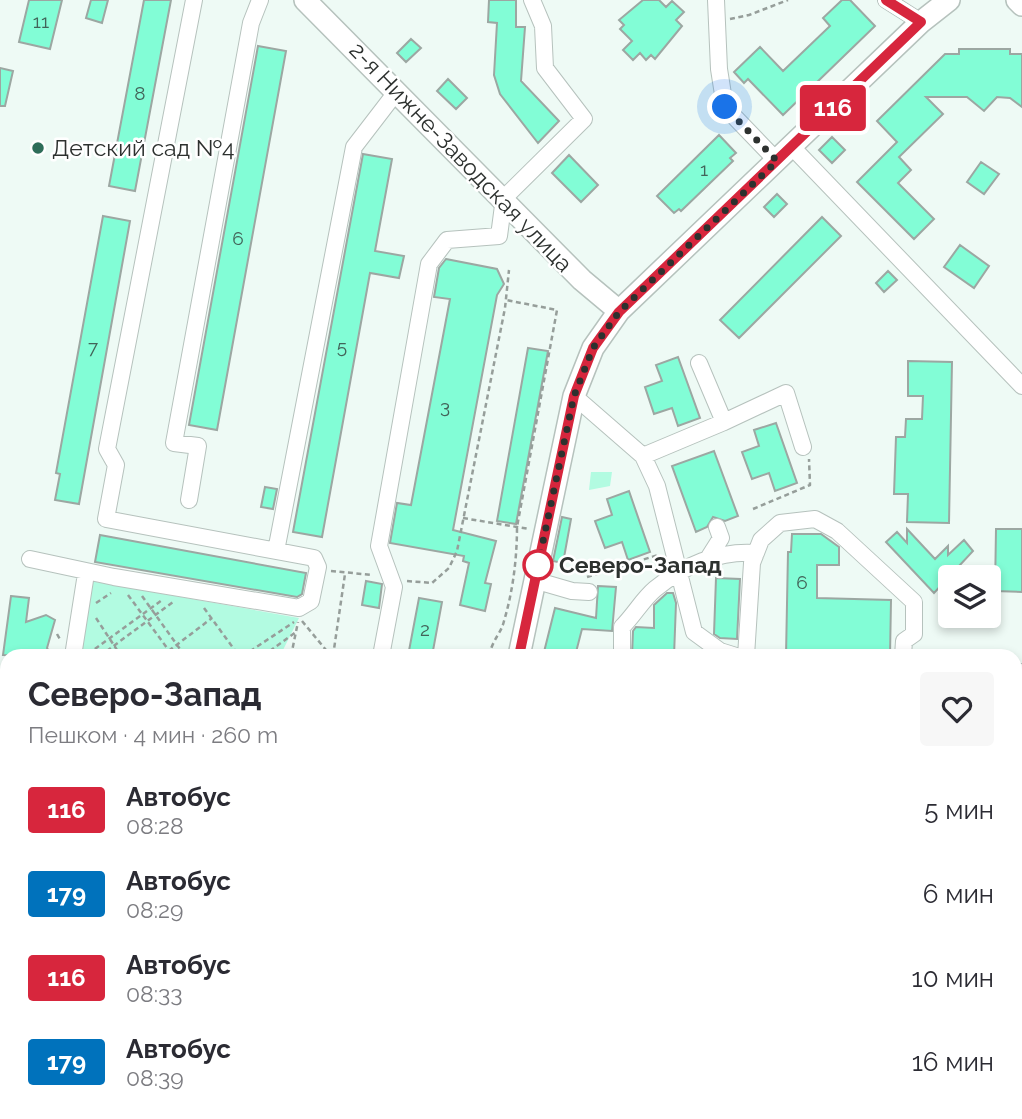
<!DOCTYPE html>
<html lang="ru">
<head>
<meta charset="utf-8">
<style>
  body { margin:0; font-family:Raleway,sans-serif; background:#f7f7f7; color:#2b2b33; height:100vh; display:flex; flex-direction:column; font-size:26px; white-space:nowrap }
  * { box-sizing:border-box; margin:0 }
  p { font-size:23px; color:#7c7c81 }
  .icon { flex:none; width:38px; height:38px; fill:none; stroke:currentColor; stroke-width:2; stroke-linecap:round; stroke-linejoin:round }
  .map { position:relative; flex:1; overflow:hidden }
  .drawer { position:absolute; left:0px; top:649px; width:1022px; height:471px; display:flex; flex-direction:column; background:#fff; border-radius:21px 21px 0 0; box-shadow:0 4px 10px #0003 }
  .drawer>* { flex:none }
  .badge { padding:0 14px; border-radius:5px; font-size:24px; line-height:46px }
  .tools { position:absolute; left:938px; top:565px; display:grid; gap:14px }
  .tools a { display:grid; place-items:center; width:63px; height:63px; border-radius:7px; background:#fff; box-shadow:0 4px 10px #0003; font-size:35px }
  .you { position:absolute; width:35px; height:35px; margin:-18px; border:5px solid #fff; border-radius:50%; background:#1a73e8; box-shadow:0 0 0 10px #1a73e833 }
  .map>.badge { position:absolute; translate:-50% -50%; box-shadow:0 0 0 4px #fff }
  .round { display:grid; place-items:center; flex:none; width:74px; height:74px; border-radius:7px; background:#f7f7f7 }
  .headline { display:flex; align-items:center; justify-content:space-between; height:119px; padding:0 28px }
  h1 { font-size:33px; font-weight:700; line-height:52px }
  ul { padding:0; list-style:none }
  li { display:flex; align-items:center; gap:21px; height:84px; padding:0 28px }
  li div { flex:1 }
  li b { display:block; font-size:26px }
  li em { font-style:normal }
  li .badge { min-width:77px; font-weight:700; text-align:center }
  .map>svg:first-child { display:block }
  .green { fill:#b2fbe1 }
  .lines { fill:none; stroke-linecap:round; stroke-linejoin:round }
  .stream { stroke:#4ccca7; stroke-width:4.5 }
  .building { fill:#82fdd6; stroke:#9ca7a2; stroke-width:2 }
  .minor-casing { stroke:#b6c2bd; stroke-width:18 }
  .major-casing { stroke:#b6c2bd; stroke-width:24 }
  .path { stroke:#969e9a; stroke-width:2.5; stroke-dasharray:5 3.5; stroke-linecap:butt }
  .minor { stroke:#fff; stroke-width:16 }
  .major { stroke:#fff; stroke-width:21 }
  .line-casing { stroke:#fff; stroke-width:16 }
  .line { stroke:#d7263d; stroke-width:10 }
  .walk { stroke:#2d312f; stroke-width:7; stroke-dasharray:0 12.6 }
  .poi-dot { fill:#2e6d59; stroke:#fff; stroke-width:2.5 }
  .stop-dot { fill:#fff; stroke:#d7263d; stroke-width:3.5 }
  .labels { text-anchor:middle; stroke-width:5; stroke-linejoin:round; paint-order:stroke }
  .number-label { font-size:19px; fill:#426459 }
  .poi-label { font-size:23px; fill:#2d312f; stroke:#fff; text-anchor:start }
  .street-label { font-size:23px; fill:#2d312f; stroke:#fff }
  .stop-label { font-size:23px; font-weight:bold; fill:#2d312f; stroke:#fff; text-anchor:start }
</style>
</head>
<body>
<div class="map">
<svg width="1022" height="1119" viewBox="0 0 1022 1119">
  <rect width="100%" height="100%" fill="#eefaf5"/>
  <path class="green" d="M591,472H612L610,486L589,490Z
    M85,580L299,618L280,656H73Z"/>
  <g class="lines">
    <path class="stream" d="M1015,701L1022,695
      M576,1119L580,1113"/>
  </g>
  <path class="building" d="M29,0H62L50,49L19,42Z
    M91,0H108L102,23L86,18Z
    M144,0H171L135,191L109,186Z
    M489,0H516V27H525L521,81L559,121L538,143L500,94L494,75L497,23L488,22Z
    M643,0H659L666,7L672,1L684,12L676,20L682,26L655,59L651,55L646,60L640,53L633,60L623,50L632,41L620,29L624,25L619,20Z
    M842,0H850L875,26L783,115L748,79L744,83L734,72L760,47L783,71L830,26L823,18Z
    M411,39L421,48L406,62L397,53Z
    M258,46L286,51L217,430L189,425Z
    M959,49H1010V54H1022V107L1010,98L997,97L984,111L967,97H926L943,114L899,157L911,170L898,183L934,219L914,239L857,182L897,142L877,121L945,54H959Z
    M0,68L13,71L5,106H0Z
    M448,79L467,98L456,109L437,91Z
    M719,135L736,153L730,158L733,161L681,211L679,209L674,213L657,196Z
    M832,137L845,150L832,163L819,150Z
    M363,154L392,159L375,251L404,256L399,278L370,273L322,537L293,532Z
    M569,155L598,185L581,202L552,173Z
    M981,162L999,174L984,194L967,182Z
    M777,194L787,204L774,217L764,207Z
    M103,216L130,221L79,504L55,500L60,474L56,473Z
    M822,217L841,236L739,338L720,320Z
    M960,245L989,266L974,288L944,267Z
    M446,259L497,269L504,284L497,295L453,530L496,541L485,583L491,584L485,611L460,605L469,563L463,561L464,556L390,543L397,503L411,505L450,299L434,297L439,268Z
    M888,271L897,280L884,292L876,283Z
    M528,348L548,351L516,524L497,521Z
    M678,357L700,418L678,426L672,408L654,414L645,387L662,381L656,365Z
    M908,361L952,362L949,523L907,522L908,494H894L896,437H905L906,419H922L923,396H908Z
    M776,423L797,483L775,491L769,473L752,479L742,452L759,446L754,430Z
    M714,451L738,516L725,521L713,517L707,527L696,532L672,466Z
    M265,487L277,489L273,509L261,507Z
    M629,491L650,552L628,560L622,542L605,548L595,521L612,515L607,499Z
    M562,517L571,519L563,563L553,561Z
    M907,529L935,559L948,546V555L964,540L973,551L934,593L886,542L897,532L907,543Z
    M996,529H1022V592L995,591Z
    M792,534H821L839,547V565H817V598L891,600L890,656H786L788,552H791Z
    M100,535L306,573L302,594L297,597L95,562Z
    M716,578L740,579L737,639L720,638L714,634Z
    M366,581L382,584L379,608L362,605Z
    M598,586L616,587L612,631L582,629L575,656H543L555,608L596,618Z
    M667,593H673L676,603L674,656H632L633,631L636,627L654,628V605Z
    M11,596L29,598L26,622L46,615L55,620L47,648L52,656L3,655Z
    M419,598L442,602L432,656H408Z"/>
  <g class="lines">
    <g class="minor-casing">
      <path id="minor" d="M716,0L719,69L725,107L777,161
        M886,0L921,22
        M793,148L1022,386
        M574,396L643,456L657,486L694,632L720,651L736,656
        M724,422L786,393L803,447
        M643,456L724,422L699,363
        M189,500L198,446L174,443L251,23L260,0
        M276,551L354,147L397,91
        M709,557L721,538L717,527
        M30,559L114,577L299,608L311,601L318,567L314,558L106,519L116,465L107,449L194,0
        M534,580L572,591L589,592
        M73,656L85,580
        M381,656L394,587L379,546L429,264L447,240L499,236L504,198L584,119L545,68L543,26L532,0
        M622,656V627C634,615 643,599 655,589C683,566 719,550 756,553
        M746,656L752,563L761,540L780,523L815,519L837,531L914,602V634L904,641L903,656
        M1015,679L1022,672
        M0,699L7,701
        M1015,733L1022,727
        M0,1010H7
        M1015,1062L1022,1067
        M0,1085V1089
        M48,1113L49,1119
        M130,1119L131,1113
        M182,1119L183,1113
        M235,1119L236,1113
        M295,1119L296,1113
        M367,1119L368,1113
        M529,1119L537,1113
        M650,1119L655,1113"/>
    </g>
    <g class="major-casing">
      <path id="major" d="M305,0L582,280L619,311
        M1017,0L1022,5
        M519,656L574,396L593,348L619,311L921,22L949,0
        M427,1119L428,1113"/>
    </g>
    <path class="path" d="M730,19L749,15L788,0
      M753,509L810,485L809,459
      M463,518L529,529
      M331,571L373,575
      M587,577L658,555
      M407,581L432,583L449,568L457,551L505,308L509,270
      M128,595L173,656
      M142,596L185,656
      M96,603L111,593
      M204,608L239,656
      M96,618L121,656
      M302,621L331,656
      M57,634L61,641
      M88,654L162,600
      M100,656L173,602
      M162,656L212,618
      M243,656L294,622
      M263,656L296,632
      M291,656L298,622
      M333,656L345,574
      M489,656C493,638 501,634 504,621C513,591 517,558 517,527L557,310L506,300
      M395,1119L396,1113"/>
    <use href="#minor" class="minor"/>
    <use href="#major" class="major"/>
  </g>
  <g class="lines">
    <g class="line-casing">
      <path id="line" d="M519,656L574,396L593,348L619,312L921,22L886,0"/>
    </g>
    <use href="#line" class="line"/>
    <path class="walk" d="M538,565L574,396L593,348L619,312L777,161L725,107"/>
  </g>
  <circle class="poi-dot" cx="38" cy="148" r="7"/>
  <circle class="stop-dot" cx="538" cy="565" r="14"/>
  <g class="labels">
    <g class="number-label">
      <text x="41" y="28">11</text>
      <text x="140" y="100">8</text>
      <text x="704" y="176">1</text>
      <text x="238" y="245">6</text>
      <text x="342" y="353">5</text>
      <text x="93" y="354">7</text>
      <text x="445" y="413">3</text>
      <text x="802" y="589">6</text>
      <text x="425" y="636">2</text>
    </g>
    <g class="poi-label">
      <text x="52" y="156">Детский сад №4</text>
    </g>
    <g class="street-label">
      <text transform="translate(461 157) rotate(46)" y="8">2-я Нижне-Заводская улица</text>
    </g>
    <g class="stop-label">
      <text x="559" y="573">Северо-Запад</text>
    </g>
  </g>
</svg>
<div class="tools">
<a><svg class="icon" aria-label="layers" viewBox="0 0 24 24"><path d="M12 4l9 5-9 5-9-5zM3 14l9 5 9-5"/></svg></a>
</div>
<div class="you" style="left:725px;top:107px"></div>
<b class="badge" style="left:833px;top:108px;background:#d7263d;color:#fff">116</b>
<section class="drawer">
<div class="headline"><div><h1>Северо-Запад</h1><p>Пешком · 4 мин · 260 m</p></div><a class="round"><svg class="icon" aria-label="heart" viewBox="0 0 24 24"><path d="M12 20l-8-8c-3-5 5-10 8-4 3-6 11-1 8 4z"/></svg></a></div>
<ul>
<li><span class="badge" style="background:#d7263d;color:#fff">116</span><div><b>Автобус</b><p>08:28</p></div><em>5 мин</em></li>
<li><span class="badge" style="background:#0072bc;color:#fff">179</span><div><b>Автобус</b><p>08:29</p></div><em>6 мин</em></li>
<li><span class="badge" style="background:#d7263d;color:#fff">116</span><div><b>Автобус</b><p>08:33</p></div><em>10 мин</em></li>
<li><span class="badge" style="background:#0072bc;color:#fff">179</span><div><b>Автобус</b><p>08:39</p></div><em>16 мин</em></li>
</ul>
</section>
</div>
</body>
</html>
